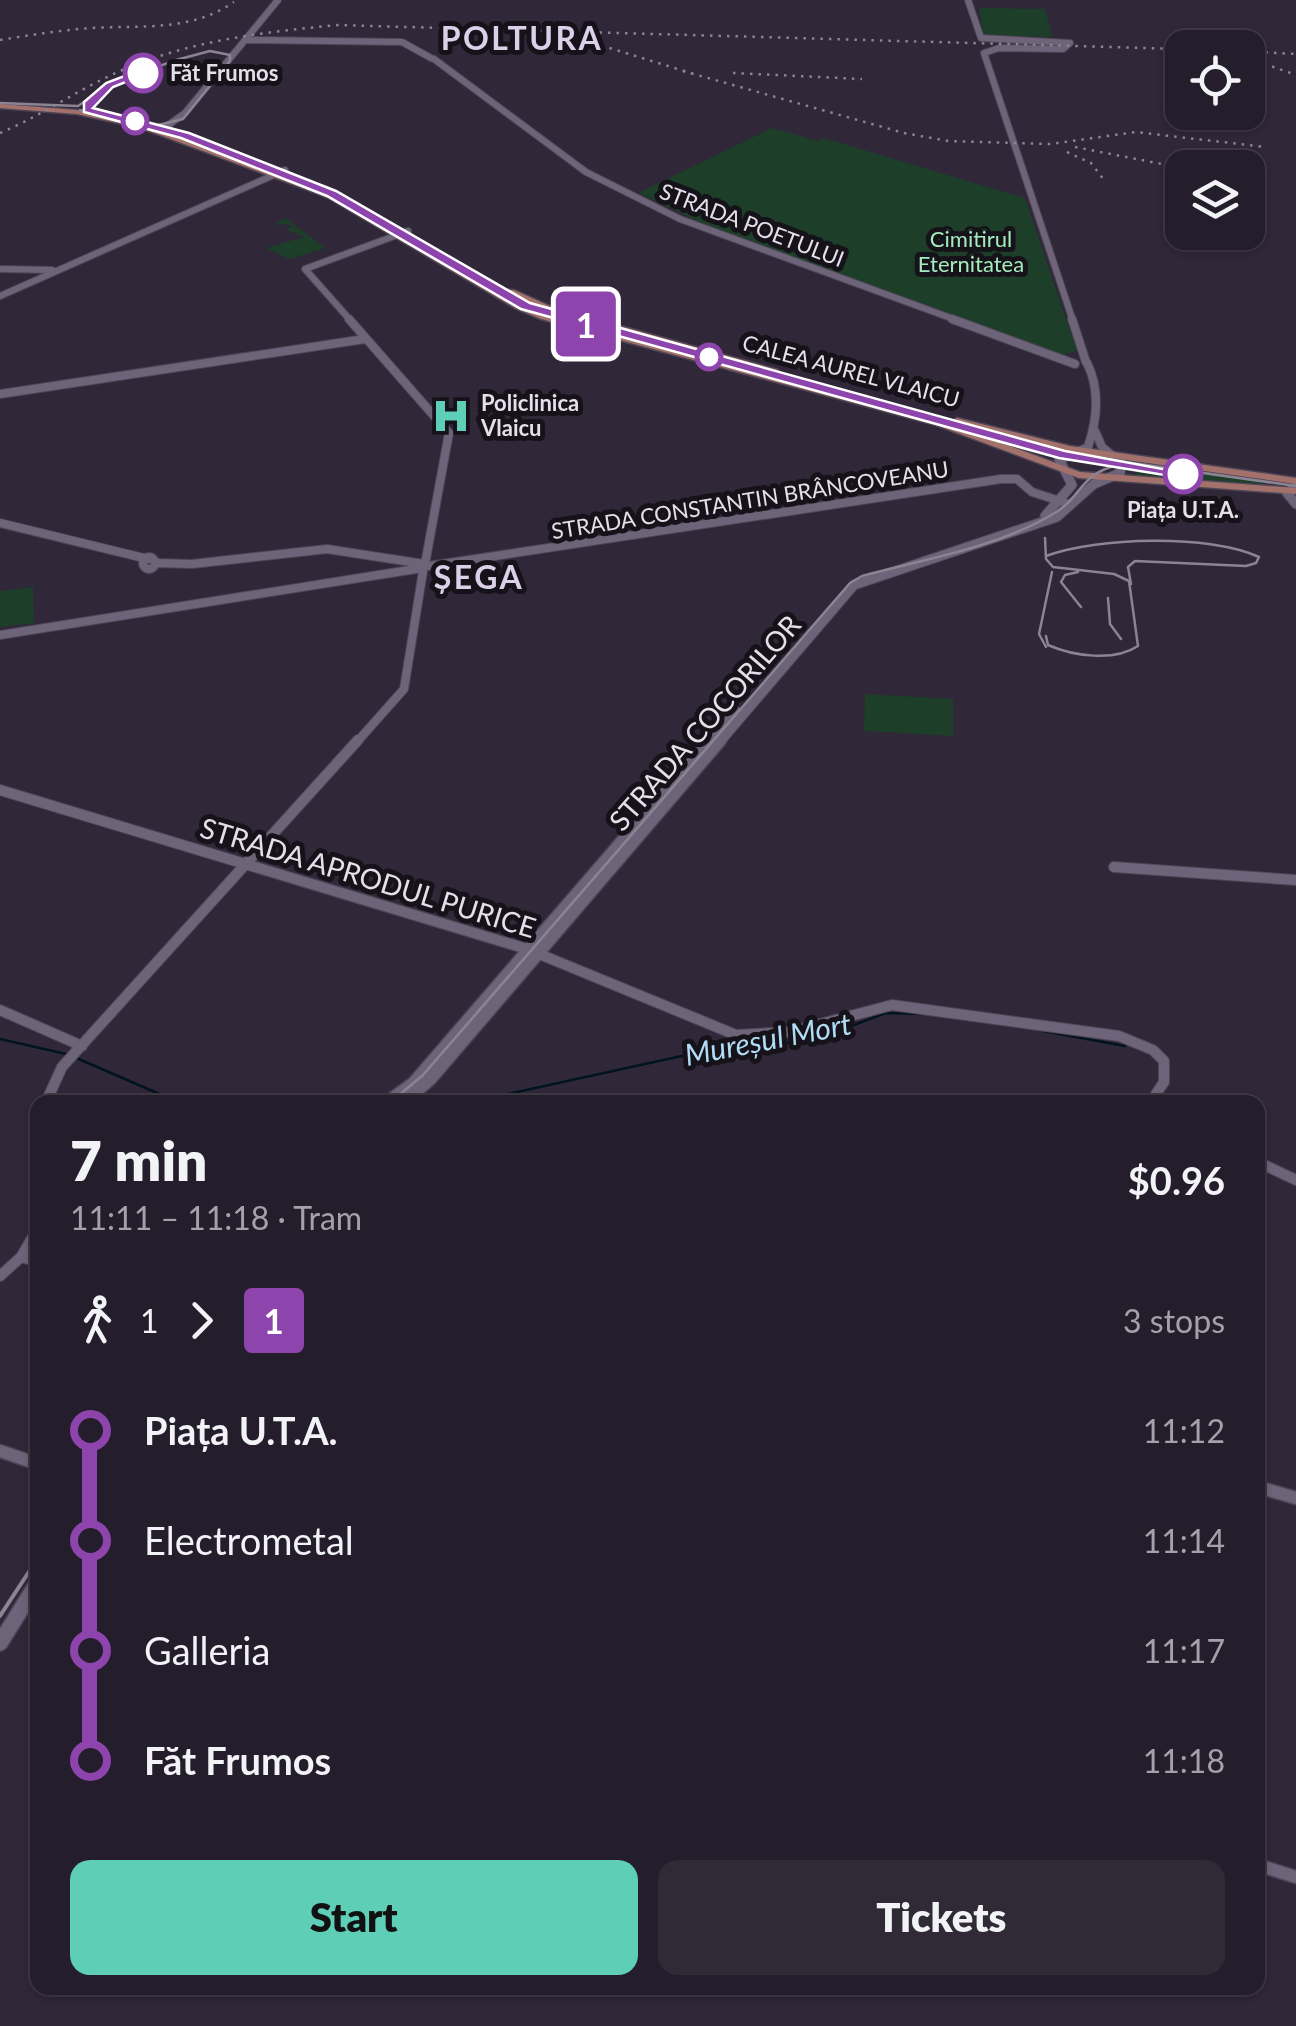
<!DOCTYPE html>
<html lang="en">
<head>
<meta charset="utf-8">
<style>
  body { margin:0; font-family:Lato,sans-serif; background:#302a37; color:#f1f3f6; height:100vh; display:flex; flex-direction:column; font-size:38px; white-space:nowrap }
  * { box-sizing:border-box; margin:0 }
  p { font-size:32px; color:#a3a2a9 }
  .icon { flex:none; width:55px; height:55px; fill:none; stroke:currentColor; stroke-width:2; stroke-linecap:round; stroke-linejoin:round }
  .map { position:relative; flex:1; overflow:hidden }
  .drawer { position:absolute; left:30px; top:1095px; width:1235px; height:900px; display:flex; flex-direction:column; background:#241d2b; border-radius:20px; box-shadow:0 2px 8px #0004,0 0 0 2px #413b47 }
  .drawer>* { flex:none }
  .badge { padding:0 20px; border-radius:8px; font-size:35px; line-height:65px }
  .buttons { position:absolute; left:1165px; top:30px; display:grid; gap:20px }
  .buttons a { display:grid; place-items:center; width:100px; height:100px; border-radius:20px; background:#241d2b; box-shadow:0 2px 8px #0004,0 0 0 2px #413b47; font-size:50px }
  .map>.badge { position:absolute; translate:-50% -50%; box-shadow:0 0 0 5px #fff }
  .legs { display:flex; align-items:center; gap:15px; height:110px; padding:0 40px; font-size:32px }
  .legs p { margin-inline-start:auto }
  .overview { display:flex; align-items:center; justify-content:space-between; height:170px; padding:0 40px }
  h1 { font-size:55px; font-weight:800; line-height:75px }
  .cta { display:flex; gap:20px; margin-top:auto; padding:20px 40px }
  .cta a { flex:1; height:115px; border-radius:20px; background:#5eceb7; color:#111; font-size:40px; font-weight:800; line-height:115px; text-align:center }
  .cta a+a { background:#302a37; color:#f1f3f6 }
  ul { padding:0 40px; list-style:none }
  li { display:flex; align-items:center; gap:35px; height:110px; font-size:38px }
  li i { display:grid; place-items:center; width:15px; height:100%; margin:0 12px; background:currentColor }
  li i::after { content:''; width:25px; height:25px; margin:-12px; border:8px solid; border-radius:50%; background:#241d2b }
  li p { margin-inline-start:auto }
  li:first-child i { background:linear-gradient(#0000 50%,currentColor 0) }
  li:last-child i { background:linear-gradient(currentColor 50%,#0000 0) }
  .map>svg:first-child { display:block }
  .green { fill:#1d3e29 }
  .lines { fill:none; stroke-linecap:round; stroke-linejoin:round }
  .stream { stroke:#001420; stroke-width:2.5 }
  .tertiary-far3-casing { stroke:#4d4555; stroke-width:8 }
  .tertiary-far2-casing { stroke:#4d4555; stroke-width:10 }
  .tertiary-far1-casing { stroke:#4d4555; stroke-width:12 }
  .tertiary-casing { stroke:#4d4555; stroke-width:15 }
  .secondary-far3-casing { stroke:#4d4555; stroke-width:8 }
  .secondary-far2-casing { stroke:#4d4555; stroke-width:11 }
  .secondary-far1-casing { stroke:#4d4555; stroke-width:14 }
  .secondary-casing { stroke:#4d4555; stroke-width:18 }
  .primary-casing { stroke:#4d4555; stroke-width:3 }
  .tertiary-far3 { stroke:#6e6479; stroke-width:6 }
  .tertiary-far2 { stroke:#6e6479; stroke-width:8 }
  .tertiary-far1 { stroke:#6e6479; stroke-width:10 }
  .tertiary { stroke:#6e6479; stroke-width:12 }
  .secondary-far3 { stroke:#6e6479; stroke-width:6 }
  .secondary-far2 { stroke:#6e6479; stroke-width:9 }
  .secondary-far1 { stroke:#6e6479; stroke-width:11 }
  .secondary { stroke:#6e6479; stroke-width:15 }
  .primary { fill:#a3716b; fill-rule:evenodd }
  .tram-far1 { stroke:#8b8493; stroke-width:2.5 }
  .tram { stroke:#8b8493; stroke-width:4 }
  .rail { stroke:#8b8493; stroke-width:2.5; stroke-dasharray:2.5 6; stroke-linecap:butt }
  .line-1 { fill:#8e44ad; stroke:#fff; stroke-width:2.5 }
  .stop-1-dot { fill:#fff; stroke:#8e44ad; stroke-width:5 }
  .labels { text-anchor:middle; stroke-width:10; stroke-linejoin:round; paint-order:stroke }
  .far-stop-label { font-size:22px; font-weight:bold; fill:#e5dfeb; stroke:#16121a; text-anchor:start }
  .far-street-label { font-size:22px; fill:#e5dfeb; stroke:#16121a }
  .far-park-label { font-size:22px; fill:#a4ebbc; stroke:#16121a }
  .far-poi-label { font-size:22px; font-weight:bold; fill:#e5dfeb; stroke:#16121a; text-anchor:start }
  .street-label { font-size:28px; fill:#e5dfeb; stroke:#16121a }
  .water-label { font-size:30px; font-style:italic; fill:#b0ddf5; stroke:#16121a }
  .far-district-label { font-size:32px; font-weight:bold; letter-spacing:2.5px; fill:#dcd0e9; stroke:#16121a }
</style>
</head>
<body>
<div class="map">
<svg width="1296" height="2026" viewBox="0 0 1296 2026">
  <rect width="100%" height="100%" fill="#302739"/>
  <path class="green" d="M979,8L1045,9L1052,37L984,35Z
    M772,128L819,141L824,138L1025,198L1077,351L1063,355L708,226L638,193Z
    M285,218L326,248L289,259L266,248L304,237L285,229L292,227L289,224L273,225Z
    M1138,462L1263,478L1262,485L1134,478L1138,469L1195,477L1197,474Z
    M33,587L34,623L0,627V591Z
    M865,694L953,699V736L864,731Z"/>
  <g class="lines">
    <path class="stream" d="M1043,1031L1125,1046
      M0,1039L66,1054
      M74,1057L178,1102
      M471,1102L709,1050L783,1044L832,1033L886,1013L921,1014"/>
    <g class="tertiary-far3-casing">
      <path id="tertiary-far3" d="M968,0L981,38L1070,43L1063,49L999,48L984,53L1073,321
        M246,40L402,42L431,58
        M434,59L586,172L680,219L959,321
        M0,269L52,270
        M0,296L285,170
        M351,321L305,269L408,231"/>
    </g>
    <g class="tertiary-far2-casing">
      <path id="tertiary-far2" d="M349,319L449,433L425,564
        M952,319L1075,364
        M1072,319L1086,362
        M0,394L365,339
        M1095,431L1102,447L1113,456
        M1080,451L1088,447C1097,420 1100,389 1087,363
        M0,523L148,559
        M143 563a6 6 0 1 1 12 0a6 6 0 1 1-12 0Z
        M158,563L192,564L327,549L424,564
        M429,566L1001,479H1017L1032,492L1066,503
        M0,635L416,569
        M356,743L404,689L423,571"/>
    </g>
    <g class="tertiary-far1-casing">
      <path id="tertiary-far1" d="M0,790L527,949L736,1035L790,1032L892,1005L1119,1036L1153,1050L1164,1061V1082L1152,1100
        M1114,867L1296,880
        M0,1010L82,1046
        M46,1102L62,1067L358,740
        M1258,1162L1296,1180
        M21,1257L38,1262
        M0,1276L21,1257L38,1228"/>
    </g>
    <g class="tertiary-casing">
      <path id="tertiary" d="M0,1451L38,1464
        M1258,1487L1296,1498
        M1258,1865L1296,1877"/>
    </g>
    <g class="secondary-far3-casing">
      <path id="secondary-far3" d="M167,133V126L185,113L278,0"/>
    </g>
    <g class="secondary-far2-casing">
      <path id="secondary-far2" d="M1296,485L1287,493L1296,504
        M1045,516L1072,485L1059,459L1080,451
        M707,743L735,710
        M719,743L854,585L1057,517L1094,484L1120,473L1122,463L1113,456"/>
    </g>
    <g class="secondary-far1-casing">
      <path id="secondary-far1" d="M387,1102L413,1083L709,740
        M405,1102L431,1079L721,740"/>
    </g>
    <g class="secondary-casing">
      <path id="secondary" d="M0,1643L38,1582"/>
    </g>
    <g class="primary-casing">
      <path id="primary" d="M0,104L77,110L145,125L333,193L521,304L547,315L942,421L1080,472L1296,488V494L1079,478L936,425L541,319L515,308L327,197L141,128L77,114L0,108Z
        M508,290H514L552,307L778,370L771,372L546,311L508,294Z
        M957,418L1070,446L1296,478V484L1070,452L954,423L953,421Z"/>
    </g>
    <use href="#tertiary-far3" class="tertiary-far3"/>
    <use href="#tertiary-far2" class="tertiary-far2"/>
    <use href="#tertiary-far1" class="tertiary-far1"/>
    <use href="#tertiary" class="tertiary"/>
    <use href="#secondary-far3" class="secondary-far3"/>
    <use href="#secondary-far2" class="secondary-far2"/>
    <use href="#secondary-far1" class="secondary-far1"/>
    <use href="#secondary" class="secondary"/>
    <use href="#primary" class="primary"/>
    <path class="tram-far1" d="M0,103L78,106L111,84L176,60L210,51L230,55V61L183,119L158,125
      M80,110L178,132L335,192L536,308L1075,455L1296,486
      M1045,538L1046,559L1053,567L1114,574L1129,581L1138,646C1114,662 1073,656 1048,645L1046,636
      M1046,556C1096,537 1210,534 1259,557L1256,563L1246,566L1135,561L1128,567L1131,584
      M1078,572L1065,575L1061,582L1081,607
      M1108,598L1110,624L1121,639
      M1046,647L1039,634L1052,572
      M391,1102L423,1075L850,583L862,576C925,559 996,548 1053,514C1083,497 1079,473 1119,465"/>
    <path class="tram" d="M0,1616L38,1558"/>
    <path class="rail" d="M577,38L697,75
      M0,40C31,35 61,30 92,28C143,25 190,32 234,2
      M1257,52L1296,54
      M1248,58L1296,75
      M683,71L904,133L948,141L1050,144L1136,132L1265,147
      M733,73L862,79
      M0,133C41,116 77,90 118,72C187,41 263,32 338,25L1182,49
      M1075,147L1182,168
      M1067,152L1091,163L1104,180"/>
  </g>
  <path class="line-1" d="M140,70L148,73L113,87L93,108L189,133L336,191L530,303L1065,451L1190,474L1183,478L1059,458L521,309L327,196L181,138L84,112V102L106,83Z"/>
  <defs>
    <g id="hospital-bare" transform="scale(3)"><path d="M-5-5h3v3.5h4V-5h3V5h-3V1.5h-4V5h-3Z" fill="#5eceb7" stroke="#16121a" stroke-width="2.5" paint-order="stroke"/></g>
  </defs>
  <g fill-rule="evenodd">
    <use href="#hospital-bare" x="451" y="416"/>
  </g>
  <g class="stop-1-dot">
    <circle cx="143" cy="73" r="18"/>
    <circle cx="135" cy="121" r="12"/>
    <circle cx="709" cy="357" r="12"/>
    <circle cx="1183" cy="474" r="18"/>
  </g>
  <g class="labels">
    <g class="far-stop-label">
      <text x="170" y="81">Făt Frumos</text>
      <text x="1183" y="518" text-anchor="middle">Piața U.T.A.</text>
    </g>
    <g class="far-street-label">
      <text transform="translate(752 225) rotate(21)" y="8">STRADA POETULUI</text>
      <text transform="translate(851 371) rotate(15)" y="8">CALEA AUREL VLAICU</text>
      <text transform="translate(750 500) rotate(-9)" y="8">STRADA CONSTANTIN BRÂNCOVEANU</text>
    </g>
    <g class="far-park-label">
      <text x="971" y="247">Cimitirul<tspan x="971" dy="25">Eternitatea</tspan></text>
    </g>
    <g class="far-poi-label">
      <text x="481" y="411">Policlinica<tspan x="481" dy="25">Vlaicu</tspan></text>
    </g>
    <g class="street-label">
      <text transform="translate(705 723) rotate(-49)" y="10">STRADA COCORILOR</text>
      <text transform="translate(368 878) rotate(17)" y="10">STRADA APRODUL PURICE</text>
    </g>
    <g class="water-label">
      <text transform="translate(768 1040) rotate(-11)" y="10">Mureșul Mort</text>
    </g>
    <g class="far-district-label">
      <text x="522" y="50">POLTURA</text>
      <text x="479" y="589">ȘEGA</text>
    </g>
  </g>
</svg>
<div class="buttons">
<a><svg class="icon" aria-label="locate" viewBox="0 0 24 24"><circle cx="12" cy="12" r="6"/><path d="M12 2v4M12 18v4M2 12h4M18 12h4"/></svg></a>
<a><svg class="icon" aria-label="layers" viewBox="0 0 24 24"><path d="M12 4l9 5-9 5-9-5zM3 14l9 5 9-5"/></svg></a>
</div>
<b class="badge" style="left:586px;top:324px;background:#8e44ad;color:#fff">1</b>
<section class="drawer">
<div class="overview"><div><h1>7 min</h1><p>11:11 – 11:18 · Tram</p></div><b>$0.96</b></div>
<div class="legs"><svg class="icon" aria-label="walk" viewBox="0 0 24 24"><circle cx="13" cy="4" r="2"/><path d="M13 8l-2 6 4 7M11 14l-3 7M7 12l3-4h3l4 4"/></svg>1<svg class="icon" aria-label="forward" viewBox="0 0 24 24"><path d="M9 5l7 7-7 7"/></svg><b class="badge" style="background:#8e44ad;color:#fff">1</b><p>3 stops</p></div>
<ul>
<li><i style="color:#8e44ad"></i><b>Piața U.T.A.</b><p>11:12</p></li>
<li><i style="color:#8e44ad"></i><span>Electrometal</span><p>11:14</p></li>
<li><i style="color:#8e44ad"></i><span>Galleria</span><p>11:17</p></li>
<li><i style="color:#8e44ad"></i><b>Făt Frumos</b><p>11:18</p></li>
</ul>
<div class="cta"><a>Start</a><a>Tickets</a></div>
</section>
</div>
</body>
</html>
